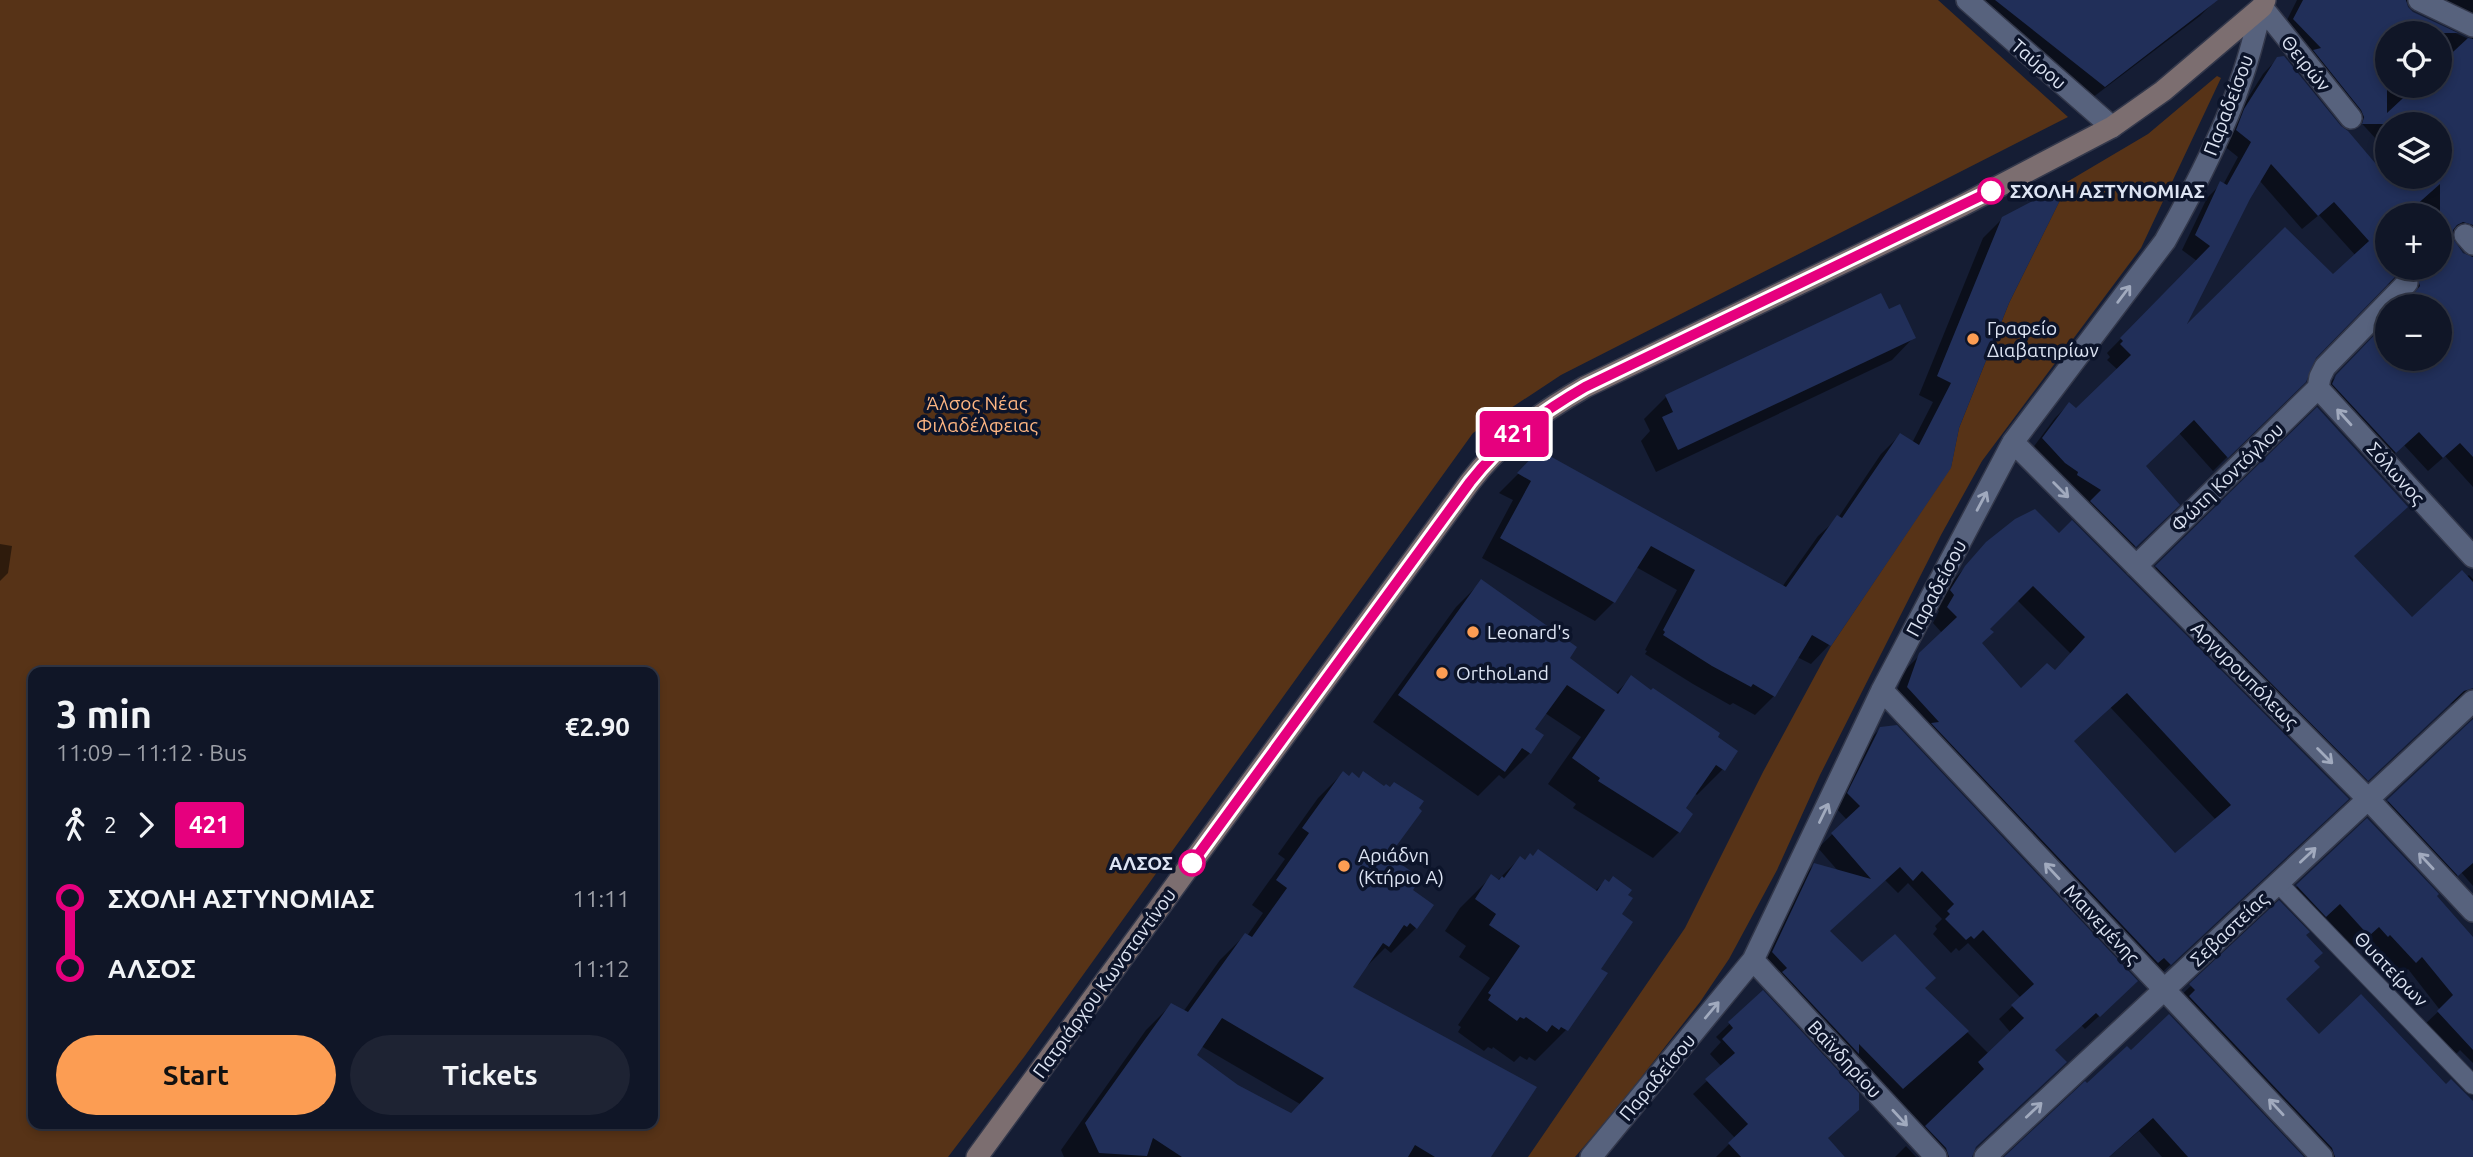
<!DOCTYPE html>
<html lang="en">
<head>
<meta charset="utf-8">
<style>
  body { margin:0; font-family:Ubuntu,sans-serif; background:#1e2333; color:#f1f3f6; height:100vh; display:flex; flex-direction:column; font-size:26px; white-space:nowrap }
  * { box-sizing:border-box; margin:0 }
  p { font-size:23px; color:#9c9fa7 }
  .icon { flex:none; width:38px; height:38px; fill:none; stroke:currentColor; stroke-width:2; stroke-linecap:round; stroke-linejoin:round }
  .map { position:relative; flex:1; overflow:hidden }
  .panel { position:absolute; left:28px; top:667px; width:630px; height:462px; display:flex; flex-direction:column; background:#101627; border-radius:14px; box-shadow:0 4px 10px #0003,0 0 0 2px #303544 }
  .panel>* { flex:none }
  .badge { padding:0 14px; border-radius:5px; font-size:24px; line-height:46px }
  .buttons { position:absolute; left:2375px; top:21px; display:grid; gap:14px }
  .buttons a { display:grid; place-items:center; width:77px; height:77px; border-radius:50%; background:#101627; box-shadow:0 4px 10px #0003,0 0 0 2px #303544; font-size:35px }
  .map>.badge { position:absolute; translate:-50% -50%; box-shadow:0 0 0 4px #fff }
  .legs { display:flex; align-items:center; gap:10px; height:77px; padding:0 28px; font-size:23px }
  .legs p { margin-inline-start:auto }
  .headline { display:flex; align-items:center; justify-content:space-between; height:119px; padding:0 28px }
  h1 { font-size:38px; font-weight:700; line-height:52px }
  .cta { display:flex; gap:14px; margin-top:auto; padding:14px 28px }
  .cta a { flex:1; height:80px; border-radius:42px; background:#fc9d53; color:#111; font-size:28px; font-weight:700; line-height:80px; text-align:center }
  .cta a+a { background:#1e2333; color:#f1f3f6 }
  ul { padding:0 28px; list-style:none }
  li { display:flex; align-items:center; gap:24px; height:70px; font-size:26px }
  li i { display:grid; place-items:center; width:10px; height:100%; margin:0 9px; background:currentColor }
  li i::after { content:''; width:18px; height:18px; margin:-9px; border:5px solid; border-radius:50%; background:#101627 }
  li p { margin-inline-start:auto }
  li:first-child i { background:linear-gradient(#0000 50%,currentColor 0) }
  li:last-child i { background:linear-gradient(currentColor 50%,#0000 0) }
  .map>svg:first-child { display:block }
  .green { fill:#573317; fill-rule:evenodd }
  .shadow { fill:#0007; fill-rule:evenodd }
  .building { fill:#212f59; fill-rule:evenodd }
  .lines { fill:none; stroke-linecap:round; stroke-linejoin:round }
  .pedestrian-casing { stroke:#33384b; stroke-width:20 }
  .minor-casing { stroke:#33384b; stroke-width:24 }
  .secondary-casing { stroke:#33384b; stroke-width:24 }
  .pedestrian { stroke:#57627d; stroke-width:18 }
  .minor { stroke:#57627d; stroke-width:21 }
  .secondary { stroke:#7c6e70; stroke-width:21 }
  .oneway { stroke:#a1aabe }
  .line-1-casing { stroke:#fff; stroke-width:16 }
  .line-1 { stroke:#e6007e; stroke-width:10 }
  .stop-1-dot { fill:#fff; stroke:#e6007e; stroke-width:3.5 }
  .poi-dot { fill:#fc9d53; stroke:#0c142a; stroke-width:2.5 }
  .labels { text-anchor:middle; stroke-width:7; stroke-linejoin:round; paint-order:stroke }
  .street-label { font-size:19px; fill:#dde4f3; stroke:#0c142a }
  .stop-label { font-size:19px; font-weight:bold; fill:#dde4f3; stroke:#0c142a; text-anchor:start }
  .poi-label { font-size:19px; fill:#dde4f3; stroke:#0c142a; text-anchor:start }
  .park-label { font-size:19px; fill:#fdb582; stroke:#0c142a }
</style>
</head>
<body>
<div class="map">
<svg width="2473" height="1157" viewBox="0 0 2473 1157">
  <rect width="100%" height="100%" fill="#151d34"/>
  <path class="green" d="M0,0H1938L2068,117L1561,375L1473,433L1024,1057L948,1157H0ZM33,672H653V1124H33Z
    M2217,76L2221,78L2141,248L1982,461L1941,535L1820,775L1777,870L1729,959L1700,1002L1622,1102L1575,1157H1528L1685,928L1763,772L1831,646L1951,467L1959,428L2009,303L2060,200L2050,192L2148,134Z"/>
  <path class="shadow" d="M1959,0H2216L2200,16L2088,101Z
    M2297,0H2473V40L2465,28L2406,2V8L2412,13L2473,41V487L2445,456L2428,471L2404,445L2381,466L2322,391L2387,324V359H2440V306H2403L2406,295L2401,287L2389,284L2382,287L2314,357L2304,381L2213,471L2179,433L2144,467L2177,505L2121,560L2029,453L2055,418L2069,404L2076,411L2118,370L2107,360L2110,357L2107,353L2197,261L2182,250L2207,198L2221,184L2223,185L2238,157L2223,145L2231,125L2263,74L2277,59L2362,179L2387,156V177H2440V124H2387V151L2280,34ZM2387,33H2440V86H2387ZM2259,180L2302,229L2319,215L2356,256L2333,277L2181,330ZM2387,215H2440V268H2387ZM2451,233L2469,250L2472,261L2454,245Z
    M2065,186L1830,644L1811,664L1797,657L1774,696L1755,715L1733,703L1730,705L1693,684L1645,654L1647,651L1645,650L1677,590L1636,567L1614,602L1595,621L1482,558L1513,500L1499,493L1540,452L1782,587L1818,536L1838,518L1881,454L1900,435L1912,443L1933,402L1919,395L1983,238L2003,218Z
    M1888,312L1914,337L1892,360L1656,472L1641,441L1650,431L1644,419L1666,397Z
    M2317,409L2353,556L2412,620L2469,575L2473,579V660L2469,688L2456,702L2448,705L2353,794L2142,581Z
    M1987,543L2332,814L2155,979L1893,703L1904,671L1942,633L1933,623L1939,611L1935,606L1950,584ZM2017,600L2071,654L2054,672L2021,690L1980,643L1988,629ZM2110,707L2216,820L2174,855L2072,742Z
    M0,544L12,546L8,573L0,581Z
    M1482,581L1567,658L1615,694L1631,678L1715,738L1723,769L1697,795L1694,793L1683,809L1679,832L1653,858L1573,808L1576,804L1548,784L1581,737L1545,713L1533,730L1530,753L1504,779L1499,775L1478,796L1373,722L1456,607Z
    M2473,718V886L2461,872L2443,889L2374,815L2469,725Z
    M1880,729L2122,995L2085,1029L2081,1025L2053,1051L2051,1076L1971,1152V1157H1927L1759,966L1800,879L1814,865L1839,872L1818,848L1847,820L1835,807L1866,743ZM1885,880L1898,893L1908,883L1942,919L1935,926L1937,929L1933,934L1951,953L1956,948L1959,951L1968,943L2021,998L1999,1019L2011,1033L1989,1054L1923,988L1862,965L1828,931Z
    M1343,773L1349,777L1358,779L1364,773L1386,856L1411,890L1416,928L1391,953L1385,948L1362,971L1351,988L1489,1157H1064L1061,1150L1146,1030L1171,1005L1183,1012L1220,960L1245,935L1247,936L1263,913L1252,905L1285,859L1278,854L1318,798ZM1201,1046L1300,1104L1290,1114L1237,1086L1194,1056Z
    M2367,820L2473,939V1063L2460,1050L2453,1057L2424,1025L2440,1010L2408,969L2401,976L2376,948L2373,950L2364,940L2354,949L2325,917L2312,929L2283,900Z
    M1520,858L1595,891L1605,881L1620,915L1599,969L1605,974L1566,1030L1535,1061L1529,1057L1527,1060L1520,1056L1514,1062L1493,1047L1492,1049L1488,1047L1484,1051L1458,1032L1461,1027L1458,1025L1490,978L1459,957L1466,946L1445,931L1460,908L1491,877L1497,881Z
    M2279,903L2304,935L2312,962L2284,1000L2319,1037L2446,1087L2473,1104V1157H2314L2177,999Z
    M1763,992L1827,1138L1845,1157H1716L1735,1138L1693,1094L1722,1067L1710,1054L1721,1042L1716,1037Z
    M2085,1084L2302,1157H2162L2139,1131L2109,1157H2007Z
    M1906,1146L1916,1157H1895Z"/>
  <path class="building" d="M1995,0H2218L2105,87Z
    M2303,0H2406L2408,7L2413,12L2458,33H2387V113L2416,86H2440V64L2468,38L2473,39V225L2463,222L2457,225L2453,230L2452,237L2463,253L2473,257V457L2460,443L2443,458L2419,432L2396,453L2332,384L2336,375L2387,322V359H2440V306H2403L2420,286L2416,273L2404,270L2398,274L2316,358L2306,382L2228,458L2194,420L2146,466L2180,505L2136,547L2090,501L2101,490L2077,475L2078,472L2065,463L2042,438L2069,402L2076,408L2131,355L2120,344L2123,341L2120,338L2210,246L2195,235L2220,181L2227,185L2251,142L2236,130L2244,109L2277,57L2284,56L2341,126L2348,131L2387,177H2440V124H2362L2364,117L2361,110L2313,50L2321,48L2293,19ZM2271,164L2318,216L2334,202L2369,241L2333,274L2285,227L2187,324L2250,199ZM2440,184V268H2387V215H2405Z
    M2069,182L2009,303L1959,428L1951,468L1831,646L1812,635L1775,697L1753,684L1751,687L1712,666L1663,635L1665,632L1663,630L1695,570L1651,546L1615,603L1500,538L1531,481L1517,473L1539,450L1786,587L1837,515L1842,518L1900,433L1919,445L1951,383L1937,376L2002,217Z
    M1881,293L1889,309L1900,304L1916,338L1678,450L1662,417L1673,412L1665,395Z
    M2317,407L2408,507L2354,556L2412,617L2462,570L2473,582V688L2464,691L2368,781L2155,566Z
    M2035,509L2059,533L2072,520L2349,799L2171,965L2164,958L2158,963L1931,723L1939,722L1907,687L1919,653L1957,617L1947,607L1954,595L1950,590L1965,566L1986,542L2015,519ZM2033,586L2085,637L2055,670L2047,663L2021,688L1982,643L1994,632L1990,629ZM2127,693L2231,805L2175,853L2074,741Z
    M1481,579L1577,647L1570,658L1618,694L1631,675L1651,690L1653,688L1720,733L1718,737L1738,751L1725,771L1716,765L1686,808L1693,814L1680,833L1598,781L1600,778L1572,758L1605,710L1567,685L1535,729L1544,735L1531,754L1522,748L1505,772L1398,695Z
    M2473,719V863L2458,876L2387,800Z
    M1897,725L2138,981L2100,1017L2096,1013L2055,1050L2067,1062L1976,1147L1972,1157H1949L1946,1148L1925,1126L1984,1069L1978,1062L2024,1018L2011,1005L2034,984L1983,930L1974,939L1971,936L1966,940L1945,919L1950,914L1947,911L1954,904L1922,871L1913,881L1900,867L1830,931L1862,962L1895,934L1936,978L1925,988L1969,1031L1903,1089L1859,1044V1054L1782,972L1787,968L1772,952L1814,863L1871,879L1831,833L1860,806L1847,793L1880,727Z
    M1343,771L1349,776L1352,772L1359,778L1363,771L1384,786L1386,784L1390,787L1394,782L1424,801L1419,808L1422,811L1389,856L1421,878L1413,890L1434,905L1417,929L1410,923L1407,927L1404,925L1389,947L1383,943L1353,987L1537,1087L1491,1157H1435L1415,1145L1408,1157H1182L1153,1138L1147,1156L1099,1153L1085,1123L1171,1003L1188,1012L1245,933L1252,937L1287,888L1276,880L1309,833L1302,828ZM1222,1018L1324,1078L1291,1113L1238,1085L1197,1055Z
    M2367,818L2439,894L2437,896L2473,937V1050L2437,1011L2453,995L2422,957L2416,963L2390,935L2388,937L2379,927L2369,936L2340,904L2326,917L2296,885Z
    M1538,849L1597,891L1605,879L1609,882L1613,876L1632,890L1628,895L1633,898L1622,914L1633,922L1601,969L1608,973L1568,1031L1561,1027L1559,1030L1552,1025L1547,1032L1526,1017L1524,1019L1520,1017L1517,1021L1488,1000L1491,995L1488,993L1520,946L1489,925L1496,914L1475,899L1491,874L1499,880L1502,876L1504,878L1520,856L1525,860L1530,853L1533,856Z
    M2279,900L2310,932L2306,935L2323,953L2314,961L2320,967L2286,999L2319,1034L2361,994L2446,1084L2451,1079L2473,1101V1157H2335L2332,1148L2189,996L2195,990L2189,984Z
    M1763,990L1859,1093V1110L1828,1138L1845,1157H1741L1728,1143L1748,1124L1705,1079L1735,1053L1722,1039L1733,1028L1728,1022Z
    M2169,1014L2304,1157H2188L2153,1118L2109,1157H2004L2085,1081L2087,1083L2127,1046L2131,1050Z"/>
  <g class="lines">
    <g class="pedestrian-casing">
      <path id="pedestrian" d="M2278,883L2473,1085"/>
    </g>
    <g class="minor-casing">
      <path id="minor" d="M1967,0L2112,127
        M2419,0L2473,26
        M2262,7L2351,118
        M2465,235L2473,244
        M2318,388L2473,557
        M2318,388L2320,377L2325,367L2407,283
        M2013,442L2368,799L2473,911
        M2136,566L2318,388
        M1882,690L2322,1157
        M1753,960L1936,1157
        M1591,1157L1753,960L1882,690L2013,442L2165,241C2192,193 2224,132 2241,80C2250,56 2255,31 2262,7
        M1985,1157L2473,701"/>
    </g>
    <g class="secondary-casing">
      <path id="secondary" d="M977,1157L1470,482C1502,440 1540,413 1585,387L1963,205L2112,127L2163,91L2262,7L2265,0"/>
    </g>
    <use href="#pedestrian" class="pedestrian"/>
    <use href="#minor" class="minor"/>
    <use href="#secondary" class="secondary"/>
  </g>
  <defs><path id="oneway-shaft" d="M-6 0H5M1.5-3L5.5 0L1.5 3" fill="none" stroke-width="1.6" stroke-linecap="round" stroke-linejoin="round" transform="scale(1.75)"/></defs>
  <g class="oneway">
    <use href="#oneway-shaft" transform="translate(2124 294) rotate(-53)"/>
    <use href="#oneway-shaft" transform="translate(2344 417) rotate(-132)"/>
    <use href="#oneway-shaft" transform="translate(2061 490) rotate(45)"/>
    <use href="#oneway-shaft" transform="translate(1982 501) rotate(-62)"/>
    <use href="#oneway-shaft" transform="translate(2325 756) rotate(45)"/>
    <use href="#oneway-shaft" transform="translate(1824 813) rotate(-64)"/>
    <use href="#oneway-shaft" transform="translate(2308 855) rotate(-43)"/>
    <use href="#oneway-shaft" transform="translate(2426 861) rotate(-133)"/>
    <use href="#oneway-shaft" transform="translate(2052 871) rotate(-133)"/>
    <use href="#oneway-shaft" transform="translate(1712 1010) rotate(-50)"/>
    <use href="#oneway-shaft" transform="translate(2276 1107) rotate(-133)"/>
    <use href="#oneway-shaft" transform="translate(2034 1110) rotate(-43)"/>
    <use href="#oneway-shaft" transform="translate(1900 1118) rotate(47)"/>
  </g>
  <g class="lines">
    <g class="line-1-casing">
      <path id="line-1" d="M1192,863L1470,482C1502,441 1540,413 1585,387L1991,191"/>
    </g>
    <use href="#line-1" class="line-1"/>
  </g>
  <g class="stop-1-dot">
    <circle cx="1991" cy="191" r="12"/>
    <circle cx="1192" cy="863" r="12"/>
  </g>
  <g class="poi-dot">
    <circle cx="1973" cy="339" r="7"/>
    <circle cx="1473" cy="632" r="7"/>
    <circle cx="1442" cy="673" r="7"/>
    <circle cx="1344" cy="866" r="7"/>
  </g>
  <g class="labels">
    <g class="street-label">
      <text transform="translate(2306 63) rotate(51)" y="7">Θειρών</text>
      <text transform="translate(2039 64) rotate(41)" y="7">Ταύρου</text>
      <text transform="translate(2228 105) rotate(-69)" y="7">Παραδείσου</text>
      <text transform="translate(2396 473) rotate(48)" y="7">Σόλωνος</text>
      <text transform="translate(2227 477) rotate(-44)" y="7">Φώτη Κοντόγλου</text>
      <text transform="translate(1936 588) rotate(-62)" y="7">Παραδείσου</text>
      <text transform="translate(2245 675) rotate(45)" y="7">Αργυρουπόλεως</text>
      <text transform="translate(2102 924) rotate(47)" y="7">Μαινεμένης</text>
      <text transform="translate(2229 929) rotate(-43)" y="7">Σεβαστείας</text>
      <text transform="translate(2391 969) rotate(46)" y="7">Θυατείρων</text>
      <text transform="translate(1104 983) rotate(-54)" y="7">Πατριάρχου Κωνσταντίνου</text>
      <text transform="translate(1845 1059) rotate(47)" y="7">Βαϊνδηρίου</text>
      <text transform="translate(1657 1077) rotate(-50)" y="7">Παραδείσου</text>
    </g>
    <g class="stop-label">
      <text x="2010" y="198">ΣΧΟΛΗ ΑΣΤΥΝΟΜΙΑΣ</text>
      <text x="1173" y="870" text-anchor="end">ΑΛΣΟΣ</text>
    </g>
    <g class="poi-label">
      <text x="1987" y="335">Γραφείο<tspan x="1987" dy="22">Διαβατηρίων</tspan></text>
      <text x="1487" y="639">Leonard's</text>
      <text x="1456" y="680">OrthoLand</text>
      <text x="1358" y="862">Αριάδνη<tspan x="1358" dy="22">(Κτήριο Α)</tspan></text>
    </g>
    <g class="park-label">
      <text x="977" y="410">Άλσος Νέας<tspan x="977" dy="22">Φιλαδέλφειας</tspan></text>
    </g>
  </g>
</svg>
<div class="buttons">
<a><svg class="icon" aria-label="locate" viewBox="0 0 24 24"><circle cx="12" cy="12" r="6"/><path d="M12 2v4M12 18v4M2 12h4M18 12h4"/></svg></a>
<a><svg class="icon" aria-label="layers" viewBox="0 0 24 24"><path d="M12 4l9 5-9 5-9-5zM3 14l9 5 9-5"/></svg></a>
<a>+</a>
<a>−</a>
</div>
<b class="badge" style="left:1514px;top:434px;background:#e6007e;color:#fff">421</b>
<section class="panel">
<div class="headline"><div><h1>3 min</h1><p>11:09 – 11:12 · Bus</p></div><b>€2.90</b></div>
<div class="legs"><svg class="icon" aria-label="walk" viewBox="0 0 24 24"><circle cx="13" cy="4" r="2"/><path d="M13 8l-2 6 4 7M11 14l-3 7M7 12l3-4h3l4 4"/></svg>2<svg class="icon" aria-label="forward" viewBox="0 0 24 24"><path d="M9 5l7 7-7 7"/></svg><b class="badge" style="background:#e6007e;color:#fff">421</b></div>
<ul>
<li><i style="color:#e6007e"></i><b>ΣΧΟΛΗ ΑΣΤΥΝΟΜΙΑΣ</b><p>11:11</p></li>
<li><i style="color:#e6007e"></i><b>ΑΛΣΟΣ</b><p>11:12</p></li>
</ul>
<div class="cta"><a>Start</a><a>Tickets</a></div>
</section>
</div>
</body>
</html>
